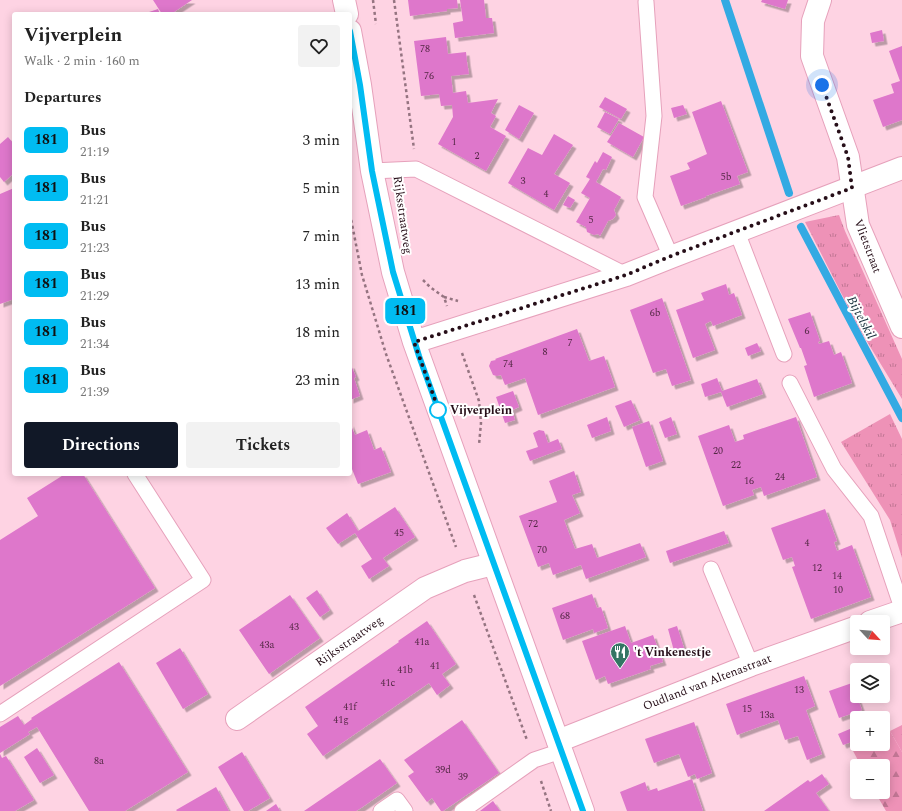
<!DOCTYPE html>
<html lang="en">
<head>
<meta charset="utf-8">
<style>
  body { margin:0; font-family:Spectral,serif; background:#f2f2f2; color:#222; height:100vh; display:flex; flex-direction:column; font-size:15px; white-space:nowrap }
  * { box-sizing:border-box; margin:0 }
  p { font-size:13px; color:#767676 }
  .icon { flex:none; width:22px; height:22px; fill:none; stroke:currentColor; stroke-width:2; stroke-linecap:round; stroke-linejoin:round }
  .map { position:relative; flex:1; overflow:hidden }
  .sheet { position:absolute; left:12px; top:12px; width:340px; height:464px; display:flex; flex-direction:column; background:#fff; border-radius:4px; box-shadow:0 2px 10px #0003 }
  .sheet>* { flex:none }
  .badge { padding:0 8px; border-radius:6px; font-size:14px; line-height:26px }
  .needle { width:26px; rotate:116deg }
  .tools { position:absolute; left:850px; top:615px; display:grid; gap:8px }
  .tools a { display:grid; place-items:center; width:40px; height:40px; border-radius:4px; background:#fff; box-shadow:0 2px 10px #0003; font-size:20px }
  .you { position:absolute; width:20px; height:20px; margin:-10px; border:3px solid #fff; border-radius:50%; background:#1a73e8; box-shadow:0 0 0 6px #1a73e833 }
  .map>.badge { position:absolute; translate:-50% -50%; box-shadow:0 0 0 2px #fff }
  h2 { padding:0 12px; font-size:15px; line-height:36px }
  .round { display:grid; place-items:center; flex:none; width:42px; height:42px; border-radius:4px; background:#f2f2f2 }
  .overview { display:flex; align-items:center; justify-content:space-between; height:68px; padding:0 12px }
  h1 { font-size:19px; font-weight:700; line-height:30px }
  .primary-button { display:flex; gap:8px; margin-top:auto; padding:8px 12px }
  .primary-button a { flex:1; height:46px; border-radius:4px; background:#111827; color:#fff; font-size:16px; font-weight:700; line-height:46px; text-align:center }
  .primary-button a+a { background:#f2f2f2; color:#222 }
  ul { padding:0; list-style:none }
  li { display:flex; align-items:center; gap:12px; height:48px; padding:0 12px }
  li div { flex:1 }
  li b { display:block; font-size:15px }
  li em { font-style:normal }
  li .badge { min-width:44px; font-weight:700; text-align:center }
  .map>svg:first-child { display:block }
  .grass { fill:url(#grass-tufts) }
  .forest { fill:url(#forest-firs) }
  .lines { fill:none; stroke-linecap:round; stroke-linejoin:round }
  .stream { stroke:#33aae3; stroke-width:8 }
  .building { fill:#de77cb; filter:url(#shadow) }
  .lane-casing { stroke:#e6a1bb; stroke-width:17 }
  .street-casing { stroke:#e6a1bb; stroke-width:24 }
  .secondary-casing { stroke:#e6a1bb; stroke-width:24 }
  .path { stroke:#957481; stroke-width:2.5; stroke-dasharray:3 3; stroke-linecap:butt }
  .lane { stroke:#fff; stroke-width:15 }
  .street { stroke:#fff; stroke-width:22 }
  .secondary { stroke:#fff; stroke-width:22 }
  .line-casing { stroke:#fff; stroke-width:9 }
  .line { stroke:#00bcf2; stroke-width:6 }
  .walk { stroke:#260e18; stroke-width:4; stroke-dasharray:0 7.2 }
  .stop-dot { fill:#fff; stroke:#00bcf2; stroke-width:2 }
  .labels { text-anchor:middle; stroke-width:4; stroke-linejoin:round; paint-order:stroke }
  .number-label { font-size:10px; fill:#542845 }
  .street-label { font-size:12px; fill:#260e18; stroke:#fff }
  .stop-label { font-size:12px; font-weight:bold; fill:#260e18; stroke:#fff; text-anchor:start }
  .poi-label { font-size:12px; font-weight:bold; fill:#260e18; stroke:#fff; text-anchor:start }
  .water-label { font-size:13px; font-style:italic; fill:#18303d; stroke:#fff }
</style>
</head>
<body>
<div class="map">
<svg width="902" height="811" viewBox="0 0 902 811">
  <defs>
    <pattern id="grass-tufts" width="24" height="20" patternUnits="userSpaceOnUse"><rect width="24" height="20" fill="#ee92b7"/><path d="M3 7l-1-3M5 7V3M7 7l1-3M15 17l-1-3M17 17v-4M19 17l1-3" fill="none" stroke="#c17694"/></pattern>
    <pattern id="forest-firs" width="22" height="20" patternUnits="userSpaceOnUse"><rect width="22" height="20" fill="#ee92b7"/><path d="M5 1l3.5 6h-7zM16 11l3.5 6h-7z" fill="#c17694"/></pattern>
    <filter id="shadow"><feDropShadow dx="3.5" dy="3.5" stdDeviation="0" flood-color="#0004"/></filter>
  </defs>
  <rect width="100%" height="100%" fill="#fed3e3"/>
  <path class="grass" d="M839,215L845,231L902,359V399L860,330L805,222Z
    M890,414L902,439V558L890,520L841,442Z
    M902,725V752L890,731Z"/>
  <path class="forest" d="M890,731L902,752V811H886L875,792H883V766H861L852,749L863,744H883V734Z"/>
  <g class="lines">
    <path class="stream" d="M725,0L789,193
      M801,227L902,418"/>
  </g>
  <path class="building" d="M153,0H192L171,14H162Z
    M408,0H457L458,8L447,9V11L410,16Z
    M460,0H484L486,18H492L494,33L455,38L453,23L463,21Z
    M762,0H788L785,9L761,2Z
    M158,9L160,14H143Z
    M882,30L884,41L872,43L870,33Z
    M446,37L448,54L466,52L467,62L469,74L451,76L453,93L466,91L468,103L498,99L491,113L496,116L490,127L506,136L486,171L438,144L453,117L452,105L441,106L439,94L421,96L414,41Z
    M902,46V120L883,127L873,100L894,93L891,84L900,81L889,51Z
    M605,97L627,109L621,119L599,107Z
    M721,101L748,172L737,176L740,184L706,196V197L681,206L670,176L690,169L687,163L707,154L692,112Z
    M519,105L534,113L519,139L505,130Z
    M683,105L687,114L674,118L671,108Z
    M605,112L619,119L610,134L597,127Z
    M619,123L644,137L633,157L607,142Z
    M554,134L573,145L554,174L570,183L554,210L508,183L528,148L542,155Z
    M8,137L14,144V173L4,182L0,177V144Z
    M603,152L612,157L606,170L603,169L596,182L621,197L614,210L616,215L613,219L608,221L600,236L598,234L594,235L587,232L586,227L576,222L590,198L581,193L590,179L586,177L595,161L597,163Z
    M14,188V299L0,304V194Z
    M568,196L575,200L570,208L563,205Z
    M726,284L729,295L734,293L742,315L713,326L711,321L705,324L715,350L693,358L676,310L704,300L701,293Z
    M662,298L691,380L672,386L666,369L653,373L630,310Z
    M810,312L820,341L818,342L819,344L829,341L834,355L841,352L852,383L814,397L804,366L807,365L801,348H800L788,319Z
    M577,329L589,361L604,356L615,387L538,415L525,378L505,385L501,375L497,376L493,375L489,366L491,361L496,360L495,359Z
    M757,343L761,351L748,356L745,348Z
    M350,365H351L356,377L354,378L360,396L350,400Z
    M717,378L722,391L757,379L763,394L727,407L721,392L705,397L701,384Z
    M513,391L519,407L512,410L515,420L505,423L496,397Z
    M631,400L640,420L624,427L615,406Z
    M607,417L611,431L592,438L587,425Z
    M671,417L677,434L665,438L659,422Z
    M796,417L817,477L764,496L761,487L752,490L754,495L723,506L698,436L729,425L735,442L744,439L743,435Z
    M649,421L663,461L646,467L632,427Z
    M350,423L355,435L367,430L374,450L381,447L391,472L358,484L350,464Z
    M539,430L544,431L548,443L558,439L562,449L530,461L526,451L538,447L533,433Z
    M574,471L581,492L572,495L580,513L564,520L575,549L592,544L597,558L640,543L646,557L586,579L581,565L553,575L549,563L538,567L519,516L557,502L549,481Z
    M65,474H83L155,588L0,686V540L38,516L27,498Z
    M395,507L415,537L383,558L389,566L369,579L361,566L372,559L355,533L338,544L326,528L347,513L358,531Z
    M825,509L837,541L834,542L837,551L852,545L871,597L811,619L792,567L795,566L792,557L783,560L771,528Z
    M724,531L729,543L670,563L666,551Z
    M317,590L330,610L320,617L306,598Z
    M592,594L597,608L601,607L608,628L594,633L593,629L563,640L552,608Z
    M290,595L320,638L269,674L239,630Z
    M427,621L456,664L442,674L450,685L437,695L429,683L323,756L307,734L318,726L305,707L399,642L398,641Z
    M625,626L631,643L653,635L663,662L650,666L651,669L608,684L605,676L596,680L582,641Z
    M677,626L684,648L674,651L668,629Z
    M180,648L208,694L183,709L156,663Z
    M119,662L188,772L125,811H89L37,727L28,732L30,734L0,753V727L18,716L24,725L32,719L31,718Z
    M804,676L815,706L806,710L822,754L807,760L798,736L785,740L778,720L737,735L726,704Z
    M852,683L862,710L839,718L829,691Z
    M462,720L499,773L443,811H441L432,798L427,802L408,776L414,772L404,760Z
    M694,722L712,773L697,779L695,774L688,777L679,754L654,763L645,739Z
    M857,726V740L843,745L838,734Z
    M37,748L54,775L40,783L24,757Z
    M242,752L270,798L248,811H244L218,767Z
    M0,754L2,758L6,756L34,800L15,811H0Z
    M380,759L397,783L361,808L356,811H304Z
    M822,774L829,784L816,793L829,811H764L808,780L810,782Z
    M692,779L703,811H627L620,792L645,782L648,791L657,788L658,791Z
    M216,787L229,811H177L176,810Z
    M493,801L500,811H480Z
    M276,804L280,811H266Z"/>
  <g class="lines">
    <g class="lane-casing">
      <path id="lane" d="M646,2L654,116L645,197L671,257
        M372,171L416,169L626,275
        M737,232L784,354
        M790,383L834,469L871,516L902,608
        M711,569L751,665
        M0,714L203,580L135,474
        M381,811L397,800L405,811
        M462,811L534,760L561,751"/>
    </g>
    <g class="street-casing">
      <path id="street" d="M820,0L813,21L812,56L848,157L858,225L902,327
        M870,622L902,611
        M237,719L425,588L465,571L493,564
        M558,741L751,665L857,627"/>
    </g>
    <g class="secondary-casing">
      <path id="secondary" d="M344,0L347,14
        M350,31L360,85L372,171L393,272L414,342L583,811
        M414,342L626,275L671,257L902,168"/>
    </g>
    <path class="path" d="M373,0L376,24
      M394,0L414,149
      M350,214L362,275L386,354L456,547
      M423,280L430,287L444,297L447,306
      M444,297L458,301
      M462,353L479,401L481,423L479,445
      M474,595L527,740
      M541,781L551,811"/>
    <use href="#lane" class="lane"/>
    <use href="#street" class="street"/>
    <use href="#secondary" class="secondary"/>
  </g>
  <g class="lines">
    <g class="line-casing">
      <path id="line" d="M350,31L360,85L372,171L393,272L419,356L583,811"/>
    </g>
    <use href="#line" class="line"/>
    <path class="walk" d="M438,410L439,411L414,342L626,275L671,256L852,188L848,157L822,85"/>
  </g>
  <defs>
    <g id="restaurant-pin" transform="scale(1)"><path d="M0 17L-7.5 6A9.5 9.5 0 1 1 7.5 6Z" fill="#347564" stroke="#fff"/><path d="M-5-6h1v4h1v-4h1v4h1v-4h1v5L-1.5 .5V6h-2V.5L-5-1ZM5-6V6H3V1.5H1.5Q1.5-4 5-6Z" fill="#fff"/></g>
  </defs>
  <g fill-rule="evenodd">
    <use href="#restaurant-pin" x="620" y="652"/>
  </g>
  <circle class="stop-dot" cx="438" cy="410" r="8"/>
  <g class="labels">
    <g class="number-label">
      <text x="425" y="52">78</text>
      <text x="429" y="79">76</text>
      <text x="454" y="145">1</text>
      <text x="477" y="159">2</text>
      <text x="726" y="180">5b</text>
      <text x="523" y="184">3</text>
      <text x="546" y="197">4</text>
      <text x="591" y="223">5</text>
      <text x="655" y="316">6b</text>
      <text x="807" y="334">6</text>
      <text x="570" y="346">7</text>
      <text x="545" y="355">8</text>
      <text x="508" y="367">74</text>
      <text x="718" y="454">20</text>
      <text x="736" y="468">22</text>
      <text x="780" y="480">24</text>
      <text x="749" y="484">16</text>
      <text x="533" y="527">72</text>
      <text x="399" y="536">45</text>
      <text x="807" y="546">4</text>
      <text x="542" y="553">70</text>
      <text x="817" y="571">12</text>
      <text x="837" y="579">14</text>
      <text x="838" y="593">10</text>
      <text x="565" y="619">68</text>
      <text x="294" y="630">43</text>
      <text x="422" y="645">41a</text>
      <text x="267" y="648">43a</text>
      <text x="435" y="669">41</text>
      <text x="405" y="673">41b</text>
      <text x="388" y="686">41c</text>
      <text x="799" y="693">13</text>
      <text x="350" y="710">41f</text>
      <text x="747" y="712">15</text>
      <text x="767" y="718">13a</text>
      <text x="341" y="723">41g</text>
      <text x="99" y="764">8a</text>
      <text x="443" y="773">39d</text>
      <text x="463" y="780">39</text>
    </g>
    <g class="street-label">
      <text transform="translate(403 215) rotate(82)" y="4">Rijksstraatweg</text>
      <text transform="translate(868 246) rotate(69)" y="4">Vlietstraat</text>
      <text transform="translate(349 641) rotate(-35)" y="4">Rijksstraatweg</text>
      <text transform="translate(707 682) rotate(-21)" y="4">Oudland van Altenastraat</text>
    </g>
    <g class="stop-label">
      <text x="450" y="414">Vijverplein</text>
    </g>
    <g class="poi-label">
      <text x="634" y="656">'t Vinkenestje</text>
    </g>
    <g class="water-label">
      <text transform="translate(862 317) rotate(62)" y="5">Bijtelskil</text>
    </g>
  </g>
</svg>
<div class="tools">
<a><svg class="needle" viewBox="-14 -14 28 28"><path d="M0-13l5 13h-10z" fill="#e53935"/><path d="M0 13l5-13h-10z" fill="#767676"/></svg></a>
<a><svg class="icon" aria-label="layers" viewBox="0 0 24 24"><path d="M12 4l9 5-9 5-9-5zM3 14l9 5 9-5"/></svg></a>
<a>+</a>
<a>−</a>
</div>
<div class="you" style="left:822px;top:85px"></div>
<b class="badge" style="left:405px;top:311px;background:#00bcf2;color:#111">181</b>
<section class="sheet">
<div class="overview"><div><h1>Vijverplein</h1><p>Walk · 2 min · 160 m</p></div><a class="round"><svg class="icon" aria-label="heart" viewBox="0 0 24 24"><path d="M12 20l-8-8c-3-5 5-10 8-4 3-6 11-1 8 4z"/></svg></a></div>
<h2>Departures</h2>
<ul>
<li><span class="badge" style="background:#00bcf2;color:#111">181</span><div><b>Bus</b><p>21:19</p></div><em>3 min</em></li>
<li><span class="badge" style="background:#00bcf2;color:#111">181</span><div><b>Bus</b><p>21:21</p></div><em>5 min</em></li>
<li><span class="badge" style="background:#00bcf2;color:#111">181</span><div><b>Bus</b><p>21:23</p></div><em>7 min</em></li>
<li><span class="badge" style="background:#00bcf2;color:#111">181</span><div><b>Bus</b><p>21:29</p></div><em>13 min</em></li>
<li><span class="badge" style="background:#00bcf2;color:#111">181</span><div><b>Bus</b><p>21:34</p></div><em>18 min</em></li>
<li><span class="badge" style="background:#00bcf2;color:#111">181</span><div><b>Bus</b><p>21:39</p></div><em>23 min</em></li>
</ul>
<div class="primary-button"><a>Directions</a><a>Tickets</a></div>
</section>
</div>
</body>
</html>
